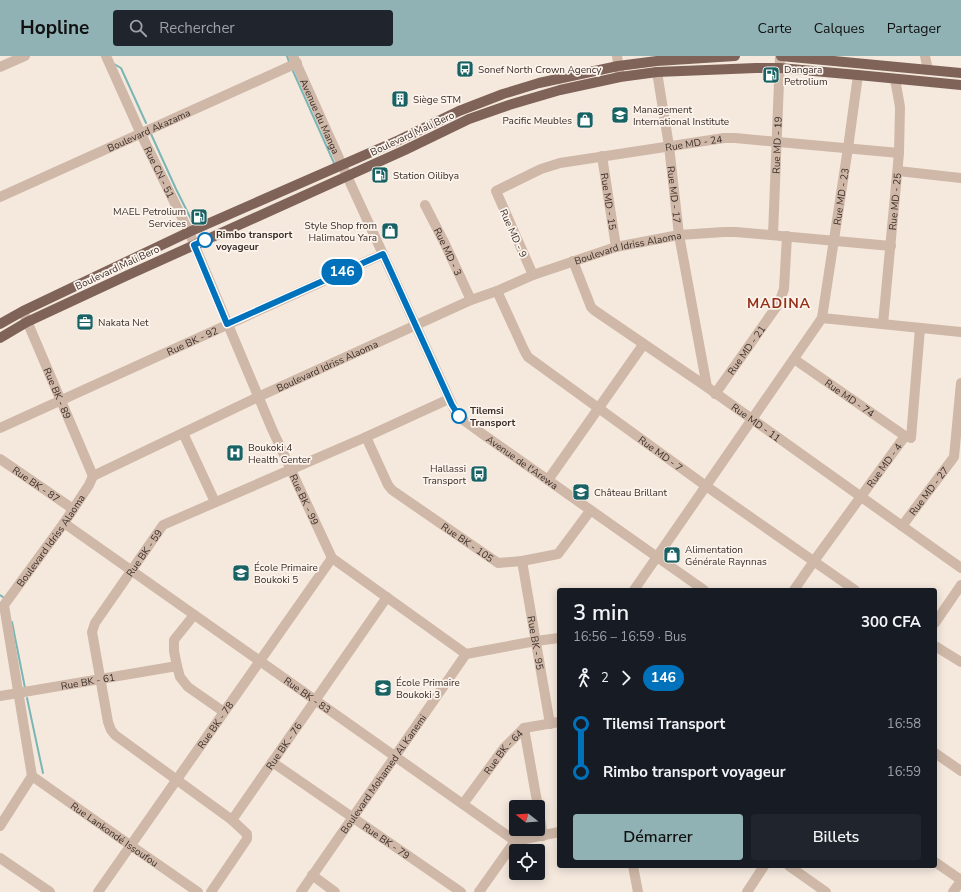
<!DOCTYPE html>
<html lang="fr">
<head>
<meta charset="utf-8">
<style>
  body { margin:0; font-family:"Nunito Sans",sans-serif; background:#20242c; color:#f1f3f6; height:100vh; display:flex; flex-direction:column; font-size:15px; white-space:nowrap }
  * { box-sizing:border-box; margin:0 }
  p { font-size:13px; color:#9ea1a6 }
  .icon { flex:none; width:22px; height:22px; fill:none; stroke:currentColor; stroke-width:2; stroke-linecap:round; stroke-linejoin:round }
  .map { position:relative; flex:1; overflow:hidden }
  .sheet { position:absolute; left:557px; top:532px; width:380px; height:280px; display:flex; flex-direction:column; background:#171b24; border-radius:4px; box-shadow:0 2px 10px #0003 }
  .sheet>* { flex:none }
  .badge { padding:0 8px; border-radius:13px; font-size:14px; line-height:26px }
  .needle { width:26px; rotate:287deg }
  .buttons { position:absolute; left:509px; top:744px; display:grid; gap:8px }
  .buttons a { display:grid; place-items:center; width:36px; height:36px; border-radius:4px; background:#171b24; box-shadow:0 2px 10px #0003; font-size:20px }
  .map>.badge { position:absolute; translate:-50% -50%; box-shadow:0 0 0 2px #fff }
  .legs { display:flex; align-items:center; gap:6px; height:44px; padding:0 16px; font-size:13px }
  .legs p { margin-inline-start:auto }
  .summary { display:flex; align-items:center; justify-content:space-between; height:68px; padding:0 16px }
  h1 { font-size:22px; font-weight:600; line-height:30px }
  .action { display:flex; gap:8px; margin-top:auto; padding:8px 16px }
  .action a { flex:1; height:46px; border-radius:4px; background:#90b2b4; color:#111; font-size:16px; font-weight:600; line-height:46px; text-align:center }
  .action a+a { background:#20242c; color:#f1f3f6 }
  ul { padding:0 16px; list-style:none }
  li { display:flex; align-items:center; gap:14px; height:48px; font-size:15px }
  li i { display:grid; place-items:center; width:6px; height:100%; margin:0 5px; background:currentColor }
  li i::after { content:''; width:10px; height:10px; margin:-5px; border:3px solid; border-radius:50%; background:#171b24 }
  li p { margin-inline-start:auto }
  li:first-child i { background:linear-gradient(#0000 50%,currentColor 0) }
  li:last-child i { background:linear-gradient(currentColor 50%,#0000 0) }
  header { display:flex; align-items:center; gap:24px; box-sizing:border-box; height:56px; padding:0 20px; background:#90b2b4; color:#111 }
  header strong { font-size:19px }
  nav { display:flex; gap:22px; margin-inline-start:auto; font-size:14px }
  .search { width:280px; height:36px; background:#20242c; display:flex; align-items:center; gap:10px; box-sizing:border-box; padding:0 14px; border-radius:4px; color:#9ea1a6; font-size:15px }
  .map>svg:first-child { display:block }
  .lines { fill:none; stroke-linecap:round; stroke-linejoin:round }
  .stream { stroke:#7ab6b5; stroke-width:2 }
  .minor { stroke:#cfb8a8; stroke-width:10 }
  .major { stroke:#7f6359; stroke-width:10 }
  .line-1-casing { stroke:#fff; stroke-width:9 }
  .line-1 { stroke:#0072bc; stroke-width:6 }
  .stop-1-dot { fill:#fff; stroke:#0072bc; stroke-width:2 }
  .labels { text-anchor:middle; stroke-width:3.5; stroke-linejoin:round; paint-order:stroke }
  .poi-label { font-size:10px; fill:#3c2e29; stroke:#fcf4ec; text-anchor:start }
  .street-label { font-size:10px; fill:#3c2e29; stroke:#fcf4ec }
  .stop-label { font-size:10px; font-weight:bold; fill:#3c2e29; stroke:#fcf4ec; text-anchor:start }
  .district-label { font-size:14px; font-weight:bold; letter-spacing:1px; fill:#942f18; stroke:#fcf4ec }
</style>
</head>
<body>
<header>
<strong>Hopline</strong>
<div class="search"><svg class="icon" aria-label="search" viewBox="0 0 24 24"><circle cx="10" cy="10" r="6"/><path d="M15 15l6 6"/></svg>Rechercher</div>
<nav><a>Carte</a><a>Calques</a><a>Partager</a></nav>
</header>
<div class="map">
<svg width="961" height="836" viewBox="0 0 961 836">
  <rect width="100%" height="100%" fill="#f5e9de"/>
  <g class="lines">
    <path class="stream" d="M287,0L289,6
      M114,8L121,12L146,67
      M293,15L334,107
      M151,78L176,133L194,169
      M0,539L6,543
      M12,566L25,632
      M27,642L43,717"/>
    <g class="minor">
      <path id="s1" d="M106,0L141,78L189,176L272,373L332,502L466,598"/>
      <path id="s2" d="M293,0L347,120L456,357L462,363L484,379L704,534"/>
      <path d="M617,0L620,21"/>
      <path d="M925,0L928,14"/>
      <path d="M0,11L25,0"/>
      <path id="s3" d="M657,16L669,90L679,179L707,331"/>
      <path id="s4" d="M602,100L616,191"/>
      <path d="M898,115L961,122"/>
      <path id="s5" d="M0,141L297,7"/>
      <path id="s6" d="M425,149L445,188L471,244"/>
      <path id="s7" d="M773,179L780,0"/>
      <path id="s8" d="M573,205L591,251L594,254L707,331L961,512"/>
      <path id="s9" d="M533,219L496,135L541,113L560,107L724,82H735L899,97"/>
      <path id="s10" d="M497,235L524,294L528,301L706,430L855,534"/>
      <path id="s11" d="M24,258L93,420"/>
      <path id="s12" d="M822,262L848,92L858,19"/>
      <path id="s13" d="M883,268L899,97L900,51L895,23"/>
      <path id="s14" d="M794,303L905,380L911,382L920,272"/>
      <path id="s15" d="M715,338L779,247L784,233L787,180"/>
      <path id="s16" d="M0,372L383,198"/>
      <path d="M183,377L215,446"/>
      <path id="s17" d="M366,381L388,429L392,434L498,507L522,505L558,498L590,455"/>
      <path id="s18" d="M0,403L73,453"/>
      <path d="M548,424L643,289"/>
      <path id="s19" d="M64,467L515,785L559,776"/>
      <path id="s20" d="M902,470L954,401L961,327"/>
      <path id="s21" d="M522,505L550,668"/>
      <path d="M634,534L822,262L961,276"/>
      <path id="s22" d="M794,534L814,505L905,380"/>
      <path d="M194,559L174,584V595L177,610L180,621L188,631L224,656"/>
      <path d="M935,567L961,529"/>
      <path d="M935,590L961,606"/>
      <path id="s23" d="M0,640L177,610"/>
      <path d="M524,672L538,751"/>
      <path d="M935,697L961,715"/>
      <path id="s24" d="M272,706L461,836"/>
      <path id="s25" d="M32,720L4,549L64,467L89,429L93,420L258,341L471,244L497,235L533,219L616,191L679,179L724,176H736L891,190"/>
      <path id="s26" d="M32,720L130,789L198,836"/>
      <path id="s27" d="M463,748L504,692L524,672L559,666"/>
      <path d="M538,751L543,780"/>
      <path id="s28" d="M232,764L115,679L111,674L108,666L92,576L95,567L163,469L366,381L449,343"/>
      <path d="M0,770L32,720"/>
      <path d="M0,802L50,836"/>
      <path d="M935,806L961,824"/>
      <path d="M633,810L638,836"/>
      <path d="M789,810L826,836"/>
      <path d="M312,819L335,836"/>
      <path id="s29" d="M98,836L332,502"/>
      <path id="s30" d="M211,836L247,783V778L232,764L387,541"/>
      <path id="s31" d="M301,836L466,598L536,585L559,582"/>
      <path d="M479,836L515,785"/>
      <path d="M747,836L764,810"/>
      <path d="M953,836L961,825"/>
    </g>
    <path class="major" d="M781,0L961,17
      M0,268L23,255L189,176L399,84L459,55L503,38L539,27L618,10L657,5L735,0
      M0,282L27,266L128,219L405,94L469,63L509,49L560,34L620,21L657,16L756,12H780L858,19L961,29"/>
  </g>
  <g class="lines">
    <g class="line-1-casing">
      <path id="line-1" d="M205,184L194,189L227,268L383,198L452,349L459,360"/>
    </g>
    <use href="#line-1" class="line-1"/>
  </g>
  <defs>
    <g id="bus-square" transform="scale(0.9)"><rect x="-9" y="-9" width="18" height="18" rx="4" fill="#196263" stroke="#fcf4ec"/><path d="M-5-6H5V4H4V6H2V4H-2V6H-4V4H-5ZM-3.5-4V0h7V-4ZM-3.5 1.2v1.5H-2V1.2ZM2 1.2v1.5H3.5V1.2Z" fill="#fff"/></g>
    <g id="fuel-square" transform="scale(0.9)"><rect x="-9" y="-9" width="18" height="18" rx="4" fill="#196263" stroke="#fcf4ec"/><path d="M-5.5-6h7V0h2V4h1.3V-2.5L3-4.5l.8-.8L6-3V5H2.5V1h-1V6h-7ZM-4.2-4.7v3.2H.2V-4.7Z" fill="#fff"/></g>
    <g id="building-square" transform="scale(0.9)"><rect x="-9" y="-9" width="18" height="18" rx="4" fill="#196263" stroke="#fcf4ec"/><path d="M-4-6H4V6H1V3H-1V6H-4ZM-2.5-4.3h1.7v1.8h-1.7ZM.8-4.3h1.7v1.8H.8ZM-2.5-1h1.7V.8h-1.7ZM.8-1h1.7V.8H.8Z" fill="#fff"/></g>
    <g id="university-square" transform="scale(0.9)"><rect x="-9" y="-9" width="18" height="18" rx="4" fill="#196263" stroke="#fcf4ec"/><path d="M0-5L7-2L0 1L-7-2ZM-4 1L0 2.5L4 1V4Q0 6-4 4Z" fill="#fff"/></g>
    <g id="shop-square" transform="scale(0.9)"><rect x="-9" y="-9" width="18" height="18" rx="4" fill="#196263" stroke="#fcf4ec"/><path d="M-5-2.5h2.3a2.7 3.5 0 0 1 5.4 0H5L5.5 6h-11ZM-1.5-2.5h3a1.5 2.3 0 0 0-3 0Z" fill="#fff"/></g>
    <g id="office-square" transform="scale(0.9)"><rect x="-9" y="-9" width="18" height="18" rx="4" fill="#196263" stroke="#fcf4ec"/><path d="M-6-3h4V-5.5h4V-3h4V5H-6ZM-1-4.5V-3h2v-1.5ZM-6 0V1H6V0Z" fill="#fff"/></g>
    <g id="hospital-square" transform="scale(0.9)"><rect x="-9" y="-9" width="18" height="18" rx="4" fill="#196263" stroke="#fcf4ec"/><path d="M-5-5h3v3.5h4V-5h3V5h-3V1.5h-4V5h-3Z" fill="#fff"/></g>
    <g id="school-square" transform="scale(0.9)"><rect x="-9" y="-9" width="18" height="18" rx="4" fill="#196263" stroke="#fcf4ec"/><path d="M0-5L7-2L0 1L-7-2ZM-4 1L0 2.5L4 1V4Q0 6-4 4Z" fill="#fff"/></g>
  </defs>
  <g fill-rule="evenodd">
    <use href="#bus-square" x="465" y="13"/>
    <use href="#fuel-square" x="771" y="19"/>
    <use href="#building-square" x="400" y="43"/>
    <use href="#university-square" x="620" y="59"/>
    <use href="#shop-square" x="585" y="64"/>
    <use href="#fuel-square" x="380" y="119"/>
    <use href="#fuel-square" x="199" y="161"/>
    <use href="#shop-square" x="390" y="175"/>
    <use href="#office-square" x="85" y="266"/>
    <use href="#hospital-square" x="235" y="397"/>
    <use href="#bus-square" x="479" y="418"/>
    <use href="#school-square" x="581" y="436"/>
    <use href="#shop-square" x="672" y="499"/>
    <use href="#school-square" x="241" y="517"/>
    <use href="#school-square" x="383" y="632"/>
  </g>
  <g class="stop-1-dot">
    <circle cx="205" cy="184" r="7"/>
    <circle cx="459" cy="360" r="7"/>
  </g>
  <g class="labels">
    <g class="poi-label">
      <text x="478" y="17">Sonef North Crown Agency</text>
      <text x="784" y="17">Dangara<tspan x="784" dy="12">Petrolium</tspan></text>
      <text x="413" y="47">Siège STM</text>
      <text x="633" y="57">Management<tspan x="633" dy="12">International Institute</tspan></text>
      <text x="572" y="68" text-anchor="end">Pacific Meubles</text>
      <text x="393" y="123">Station Oilibya</text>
      <text x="186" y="159" text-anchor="end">MAEL Petrolium<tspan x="186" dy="12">Services</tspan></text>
      <text x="377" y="173" text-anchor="end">Style Shop from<tspan x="377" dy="12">Halimatou Yara</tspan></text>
      <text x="98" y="270">Nakata Net</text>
      <text x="248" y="395">Boukoki 4<tspan x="248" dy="12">Health Center</tspan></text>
      <text x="466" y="416" text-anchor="end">Hallassi<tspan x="466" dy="12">Transport</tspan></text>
      <text x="594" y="440">Château Brillant</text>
      <text x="685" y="497">Alimentation<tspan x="685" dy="12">Générale Raynnas</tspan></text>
      <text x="254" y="515">École Primaire<tspan x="254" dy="12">Boukoki 5</tspan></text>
      <text x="396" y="630">École Primaire<tspan x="396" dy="12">Boukoki 3</tspan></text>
    </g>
    <g class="street-label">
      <text dy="4" stroke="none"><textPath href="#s2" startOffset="66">Avenue du Manga</textPath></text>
      <text dy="4" stroke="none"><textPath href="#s5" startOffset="163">Boulevard Akazama</textPath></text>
      <text transform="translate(412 77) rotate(-25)" y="4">Boulevard Mali Bero</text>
      <text dy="4" stroke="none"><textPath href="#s9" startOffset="297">Rue MD - 24</textPath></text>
      <text dy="4" stroke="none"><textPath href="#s7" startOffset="90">Rue MD - 19</textPath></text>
      <text dy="4" stroke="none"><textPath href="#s1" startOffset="128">Rue CN - 51</textPath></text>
      <text dy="4" stroke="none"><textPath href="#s3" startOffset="124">Rue MD - 17</textPath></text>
      <text dy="4" stroke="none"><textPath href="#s12" startOffset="123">Rue MD - 23</textPath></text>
      <text dy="4" stroke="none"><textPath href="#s13" startOffset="123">Rue MD - 25</textPath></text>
      <text dy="4" stroke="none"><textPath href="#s4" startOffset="46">Rue MD - 15</textPath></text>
      <text transform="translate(514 177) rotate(66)" y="4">Rue MD - 9</text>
      <text dy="4" stroke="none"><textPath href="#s25" startOffset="913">Boulevard Idriss Alaoma</textPath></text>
      <text dy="4" stroke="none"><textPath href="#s6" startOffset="52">Rue MD - 3</textPath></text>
      <text transform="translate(117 211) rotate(-25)" y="4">Boulevard Mali Bero</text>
      <text dy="4" stroke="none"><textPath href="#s16" startOffset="211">Rue BK - 92</textPath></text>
      <text dy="4" stroke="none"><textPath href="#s15" startOffset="54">Rue MD - 21</textPath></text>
      <text dy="4" stroke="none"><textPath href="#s25" startOffset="589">Boulevard Idriss Alaoma</textPath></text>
      <text dy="4" stroke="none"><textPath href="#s11" startOffset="86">Rue BK - 89</textPath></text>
      <text dy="4" stroke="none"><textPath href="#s14" startOffset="68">Rue MD - 74</textPath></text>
      <text dy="4" stroke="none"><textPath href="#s8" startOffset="251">Rue MD - 11</textPath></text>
      <text dy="4" stroke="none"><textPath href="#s10" startOffset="237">Rue MD - 7</textPath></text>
      <text dy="4" stroke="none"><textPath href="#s2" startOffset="475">Avenue de l'Arewa</textPath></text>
      <text dy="4" stroke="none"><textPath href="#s22" startOffset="154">Rue MD - 4</textPath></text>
      <text dy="4" stroke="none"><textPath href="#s18" startOffset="44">Rue BK - 87</textPath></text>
      <text dy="4" stroke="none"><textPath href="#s20" startOffset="44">Rue MD - 27</textPath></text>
      <text dy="4" stroke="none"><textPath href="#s1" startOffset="486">Rue BK - 99</textPath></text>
      <text dy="4" stroke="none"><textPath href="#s25" startOffset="253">Boulevard Idriss Alaoma</textPath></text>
      <text dy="4" stroke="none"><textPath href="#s17" startOffset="151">Rue BK - 105</textPath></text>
      <text dy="4" stroke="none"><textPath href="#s28" startOffset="346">Rue BK - 59</textPath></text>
      <text dy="4" stroke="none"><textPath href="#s21" startOffset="83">Rue BK - 95</textPath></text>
      <text dy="4" stroke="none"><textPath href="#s23" startOffset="89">Rue BK - 61</textPath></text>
      <text dy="4" stroke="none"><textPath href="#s19" startOffset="298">Rue BK - 83</textPath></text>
      <text dy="4" stroke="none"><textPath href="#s29" startOffset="204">Rue BK - 78</textPath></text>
      <text dy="4" stroke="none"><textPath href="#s30" startOffset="180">Rue BK - 76</textPath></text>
      <text dy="4" stroke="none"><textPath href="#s27" startOffset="66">Rue BK - 64</textPath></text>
      <text dy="4" stroke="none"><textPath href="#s31" startOffset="144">Boulevard Mohamed Al Kanemi</textPath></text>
      <text dy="4" stroke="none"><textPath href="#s26" startOffset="101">Rue Lankondé Issoufou</textPath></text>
      <text dy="4" stroke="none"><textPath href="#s24" startOffset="139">Rue BK - 79</textPath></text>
    </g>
    <g class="stop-label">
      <text x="216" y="182">Rimbo transport<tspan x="216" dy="12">voyageur</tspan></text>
      <text x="470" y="358">Tilemsi<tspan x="470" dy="12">Transport</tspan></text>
    </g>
    <g class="district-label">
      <text x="779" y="252">MADINA</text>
    </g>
  </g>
</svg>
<div class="buttons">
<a><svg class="needle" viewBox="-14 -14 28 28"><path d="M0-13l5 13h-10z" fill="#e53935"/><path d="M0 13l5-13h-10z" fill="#9ea1a6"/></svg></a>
<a><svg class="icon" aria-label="locate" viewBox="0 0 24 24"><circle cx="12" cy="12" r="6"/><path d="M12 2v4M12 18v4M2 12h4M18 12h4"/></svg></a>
</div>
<b class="badge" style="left:342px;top:216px;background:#0072bc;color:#fff">146</b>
<section class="sheet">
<div class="summary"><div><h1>3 min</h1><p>16:56 – 16:59 · Bus</p></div><b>300 CFA</b></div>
<div class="legs"><svg class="icon" aria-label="walk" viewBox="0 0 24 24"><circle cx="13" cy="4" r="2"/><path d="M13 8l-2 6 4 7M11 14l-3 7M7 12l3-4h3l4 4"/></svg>2<svg class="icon" aria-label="forward" viewBox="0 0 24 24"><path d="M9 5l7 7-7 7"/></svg><b class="badge" style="background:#0072bc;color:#fff">146</b></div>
<ul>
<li><i style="color:#0072bc"></i><b>Tilemsi Transport</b><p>16:58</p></li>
<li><i style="color:#0072bc"></i><b>Rimbo transport voyageur</b><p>16:59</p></li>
</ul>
<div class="action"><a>Démarrer</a><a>Billets</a></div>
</section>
</div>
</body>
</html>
